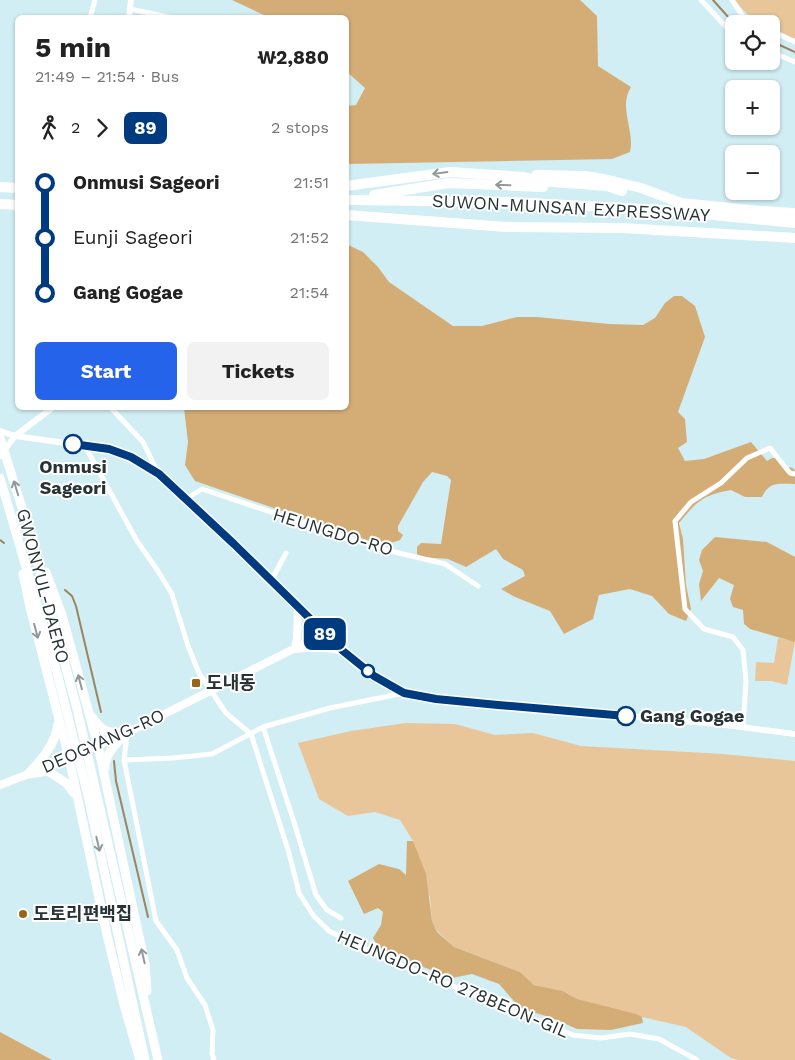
<!DOCTYPE html>
<html lang="en">
<head>
<meta charset="utf-8">
<style>
  body { margin:0; font-family:"Work Sans","Noto Sans KR",sans-serif; background:#f2f2f2; color:#222; height:100vh; display:flex; flex-direction:column; font-size:19px; white-space:nowrap }
  * { box-sizing:border-box; margin:0 }
  p { font-size:16px; color:#767676 }
  .icon { flex:none; width:28px; height:28px; fill:none; stroke:currentColor; stroke-width:2; stroke-linecap:round; stroke-linejoin:round }
  .map { position:relative; flex:1; overflow:hidden }
  .panel { position:absolute; left:15px; top:15px; width:334px; height:395px; display:flex; flex-direction:column; background:#fff; border-radius:8px; box-shadow:0 1px 4px #0004 }
  .panel>* { flex:none }
  .badge { padding:0 10px; border-radius:8px; font-size:18px; line-height:32px }
  .tools { position:absolute; left:725px; top:15px; display:grid; gap:10px }
  .tools a { display:grid; place-items:center; width:55px; height:55px; border-radius:8px; background:#fff; box-shadow:0 1px 4px #0004; font-size:25px }
  .map>.badge { position:absolute; translate:-50% -50%; box-shadow:0 0 0 2px #fff }
  .legs { display:flex; align-items:center; gap:8px; height:55px; padding:0 20px; font-size:16px }
  .legs p { margin-inline-start:auto }
  .head { display:flex; align-items:center; justify-content:space-between; height:85px; padding:0 20px }
  h1 { font-size:28px; font-weight:700; line-height:38px }
  .cta { display:flex; gap:10px; margin-top:auto; padding:10px 20px }
  .cta a { flex:1; height:58px; border-radius:8px; background:#2563eb; color:#fff; font-size:20px; font-weight:700; line-height:58px; text-align:center }
  .cta a+a { background:#f2f2f2; color:#222 }
  ul { padding:0 20px; list-style:none }
  li { display:flex; align-items:center; gap:18px; height:55px; font-size:19px }
  li i { display:grid; place-items:center; width:8px; height:100%; margin:0 6px; background:currentColor }
  li i::after { content:''; width:12px; height:12px; margin:-6px; border:4px solid; border-radius:50%; background:#fff }
  li p { margin-inline-start:auto }
  li:first-child i { background:linear-gradient(#0000 50%,currentColor 0) }
  li:last-child i { background:linear-gradient(currentColor 50%,#0000 0) }
  .map>svg:first-child { display:block }
  .green { fill:#e8c699 }
  .forest { fill:#d4ad76 }
  .lines { fill:none; stroke-linecap:round; stroke-linejoin:round }
  .stream { stroke:#9b845e; stroke-width:2 }
  .minor { stroke:#fff; stroke-width:5 }
  .tertiary { stroke:#fff; stroke-width:6 }
  .primary { stroke:#fff; stroke-width:8 }
  .trunk { stroke:#fff; stroke-width:9 }
  .motorway { stroke:#fff; stroke-width:10 }
  .oneway { stroke:#93999a }
  .line-1-casing { stroke:#fff; stroke-width:11 }
  .line-1 { stroke:#003b80; stroke-width:8 }
  .stop-1-dot { fill:#fff; stroke:#003b80; stroke-width:2.5 }
  .poi-dot { fill:#966717; stroke:#fff; stroke-width:2 }
  .labels { text-anchor:middle; stroke-width:4; stroke-linejoin:round; paint-order:stroke }
  .street-label { font-size:18px; fill:#273335; stroke:#fff }
  .stop-label { font-size:18px; font-weight:bold; fill:#273335; stroke:#fff }
  .poi-label { font-size:18px; font-weight:bold; fill:#273335; stroke:#fff; text-anchor:start }
</style>
</head>
<body>
<div class="map">
<svg width="795" height="1060" viewBox="0 0 795 1060">
  <rect width="100%" height="100%" fill="#d0eef3"/>
  <path class="green" d="M735,0H795V39L771,27V24C755,24 744,12 735,0Z
    M778,638L795,641L787,685L771,681H755L756,662L774,663Z
    M406,723L455,724L495,735L533,733L581,746L723,754L795,761V1060H738L731,1058L686,1027L642,1017L577,999L563,991L534,985L520,972L454,947L437,931L432,921L430,898L413,841L400,820L375,812L348,816L319,799L298,743L351,731Z"/>
  <path class="forest" d="M232,0H580L597,16L598,66L631,87C618,107 635,130 630,152L612,159L346,164V106L356,105L365,88L346,71V18L268,17Z
    M346,244L363,252L378,267L389,282L453,326H482L517,317H537L609,324L643,325L655,318L665,303L674,296H682L695,306L705,337L678,412L685,419L687,442L678,448L685,461L704,459L751,442L767,461L772,458H778L782,466L793,468L795,471V484C779,484 769,481 762,497H745L731,490C703,495 697,501 679,523L683,539L686,585L691,609L686,621L669,614L652,596L630,589L599,595L593,619L564,634L550,611L515,597L501,589L525,576L523,570L503,559L496,549L466,567L448,559L422,557L417,554V547L421,543L441,544L451,480L447,476L432,472L423,482L398,526V531L403,535L400,540L391,543L370,541L195,481L185,465L188,442L184,408H346Z
    M715,537L767,542L795,557V642L750,629L744,624L743,610L733,607L730,599L734,585L719,578L701,601L699,584L703,571L699,560L702,550Z
    M407,841H413L426,874L432,921L437,932L454,947L520,972L534,985L563,991L577,999L636,1014L642,1017L643,1023L611,1030L577,1029L552,1018L520,1008L499,984L472,974L452,978L400,958L378,947L373,938L381,925L383,912L378,908L364,914L348,881L379,864L399,869L406,875Z
    M0,1032L52,1060H0Z"/>
  <g class="lines">
    <path class="stream" d="M713,0L730,19L738,24
      M771,41L795,52
      M0,540L4,543
      M65,590L72,596L76,606L101,712
      M114,761L116,781L148,917"/>
    <path class="minor" d="M701,0L730,31L734,33
      M732,0L744,18L757,24
      M130,9L173,18
      M90,18L95,0
      M771,31L795,42
      M771,52L795,62
      M111,408L143,442L158,473
      M85,446L137,541L158,571L172,594L188,646L199,673L226,713L251,734L289,853L299,893L313,915L329,931L380,956L573,1035L601,1038L630,1034L659,1039L697,1060
      M186,499L202,489L382,549L445,564L478,586
      M271,581L286,553
      M263,727L293,819L316,895L327,910L341,918
      M743,727L746,681L743,650L733,637L704,629L685,609L675,521L691,502L721,483L747,458L770,448L790,473L795,474
      M127,735L124,760L156,921L177,950L187,978L205,1005L213,1030L212,1054L214,1060
      M124,760L173,758L212,754L263,727L330,708L404,693"/>
    <path class="tertiary" d="M129,18L131,0
      M0,431L15,436L109,449L131,457L159,474L234,543L343,651L374,676L404,693L436,699L498,705L718,724L795,734
      M0,456L15,436L52,408"/>
    <path class="primary" d="M298,607L297,637L295,649C312,646 326,647 343,651
      M83,752L127,733L325,633
      M0,785L73,757"/>
    <path class="trunk" d="M0,438L30,533L77,709L158,1060
      M0,478L57,673L88,796L145,1060
      M46,572L62,615L98,746L145,964L147,991
      M23,574L30,607L69,758L107,935L124,1005L140,1060
      M92,717C103,733 109,733 127,733
      M105,768C105,753 117,743 127,733
      M28,774C42,759 55,745 58,724
      M28,774L48,771L66,783L74,793"/>
    <path class="motorway" d="M536,175L585,176L604,179L641,188L681,203L760,211L795,213
      M346,186L450,172L524,177L538,181L607,186L622,191
      M0,187L18,188
      M374,195L449,183L543,187
      M346,200L508,202L661,210L795,223
      M0,204L18,205
      M346,215L507,227L622,228L795,238"/>
  </g>
  <defs><path id="oneway-shaft" d="M-6 0H5M1.5-3L5.5 0L1.5 3" fill="none" stroke-width="1.6" stroke-linecap="round" stroke-linejoin="round" transform="scale(1.25)"/></defs>
  <g class="oneway">
    <use href="#oneway-shaft" transform="translate(440 173) rotate(172)"/>
    <use href="#oneway-shaft" transform="translate(503 185) rotate(-178)"/>
    <use href="#oneway-shaft" transform="translate(16 488) rotate(-107)"/>
    <use href="#oneway-shaft" transform="translate(36 631) rotate(75)"/>
    <use href="#oneway-shaft" transform="translate(80 682) rotate(-105)"/>
    <use href="#oneway-shaft" transform="translate(98 844) rotate(77)"/>
    <use href="#oneway-shaft" transform="translate(143 956) rotate(-103)"/>
  </g>
  <g class="lines">
    <g class="line-1-casing">
      <path id="line-1" d="M73,444L109,449L131,457L159,474L234,544L343,651L374,676L404,693L436,699L498,705L626,716"/>
    </g>
    <use href="#line-1" class="line-1"/>
  </g>
  <g class="stop-1-dot">
    <circle cx="73" cy="444" r="9"/>
    <circle cx="368" cy="671" r="6"/>
    <circle cx="626" cy="716" r="9"/>
  </g>
  <g class="poi-dot">
    <rect x="191" y="678" width="10" height="10" rx="2.5"/>
    <circle cx="23" cy="914" r="5"/>
  </g>
  <g class="labels">
    <g class="street-label">
      <text transform="translate(571 208) rotate(3)" y="6">SUWON-MUNSAN EXPRESSWAY</text>
      <text transform="translate(333 532) rotate(17)" y="6">HEUNGDO-RO</text>
      <text transform="translate(43 586) rotate(75)" y="6">GWONYUL-DAERO</text>
      <text transform="translate(103 741) rotate(-24)" y="6">DEOGYANG-RO</text>
      <text transform="translate(453 984) rotate(23)" y="6">HEUNGDO-RO 278BEON-GIL</text>
    </g>
    <g class="stop-label">
      <text x="73" y="473">Onmusi<tspan x="73" dy="21">Sageori</tspan></text>
      <text x="640" y="722" text-anchor="start">Gang Gogae</text>
    </g>
    <g class="poi-label">
      <text x="206" y="689">도내동</text>
      <text x="33" y="920">도토리편백집</text>
    </g>
  </g>
</svg>
<div class="tools">
<a><svg class="icon" aria-label="locate" viewBox="0 0 24 24"><circle cx="12" cy="12" r="6"/><path d="M12 2v4M12 18v4M2 12h4M18 12h4"/></svg></a>
<a>+</a>
<a>−</a>
</div>
<b class="badge" style="left:325px;top:634px;background:#003b80;color:#fff">89</b>
<section class="panel">
<div class="head"><div><h1>5 min</h1><p>21:49 – 21:54 · Bus</p></div><b>₩2,880</b></div>
<div class="legs"><svg class="icon" aria-label="walk" viewBox="0 0 24 24"><circle cx="13" cy="4" r="2"/><path d="M13 8l-2 6 4 7M11 14l-3 7M7 12l3-4h3l4 4"/></svg>2<svg class="icon" aria-label="forward" viewBox="0 0 24 24"><path d="M9 5l7 7-7 7"/></svg><b class="badge" style="background:#003b80;color:#fff">89</b><p>2 stops</p></div>
<ul>
<li><i style="color:#003b80"></i><b>Onmusi Sageori</b><p>21:51</p></li>
<li><i style="color:#003b80"></i><span>Eunji Sageori</span><p>21:52</p></li>
<li><i style="color:#003b80"></i><b>Gang Gogae</b><p>21:54</p></li>
</ul>
<div class="cta"><a>Start</a><a>Tickets</a></div>
</section>
</div>
</body>
</html>
